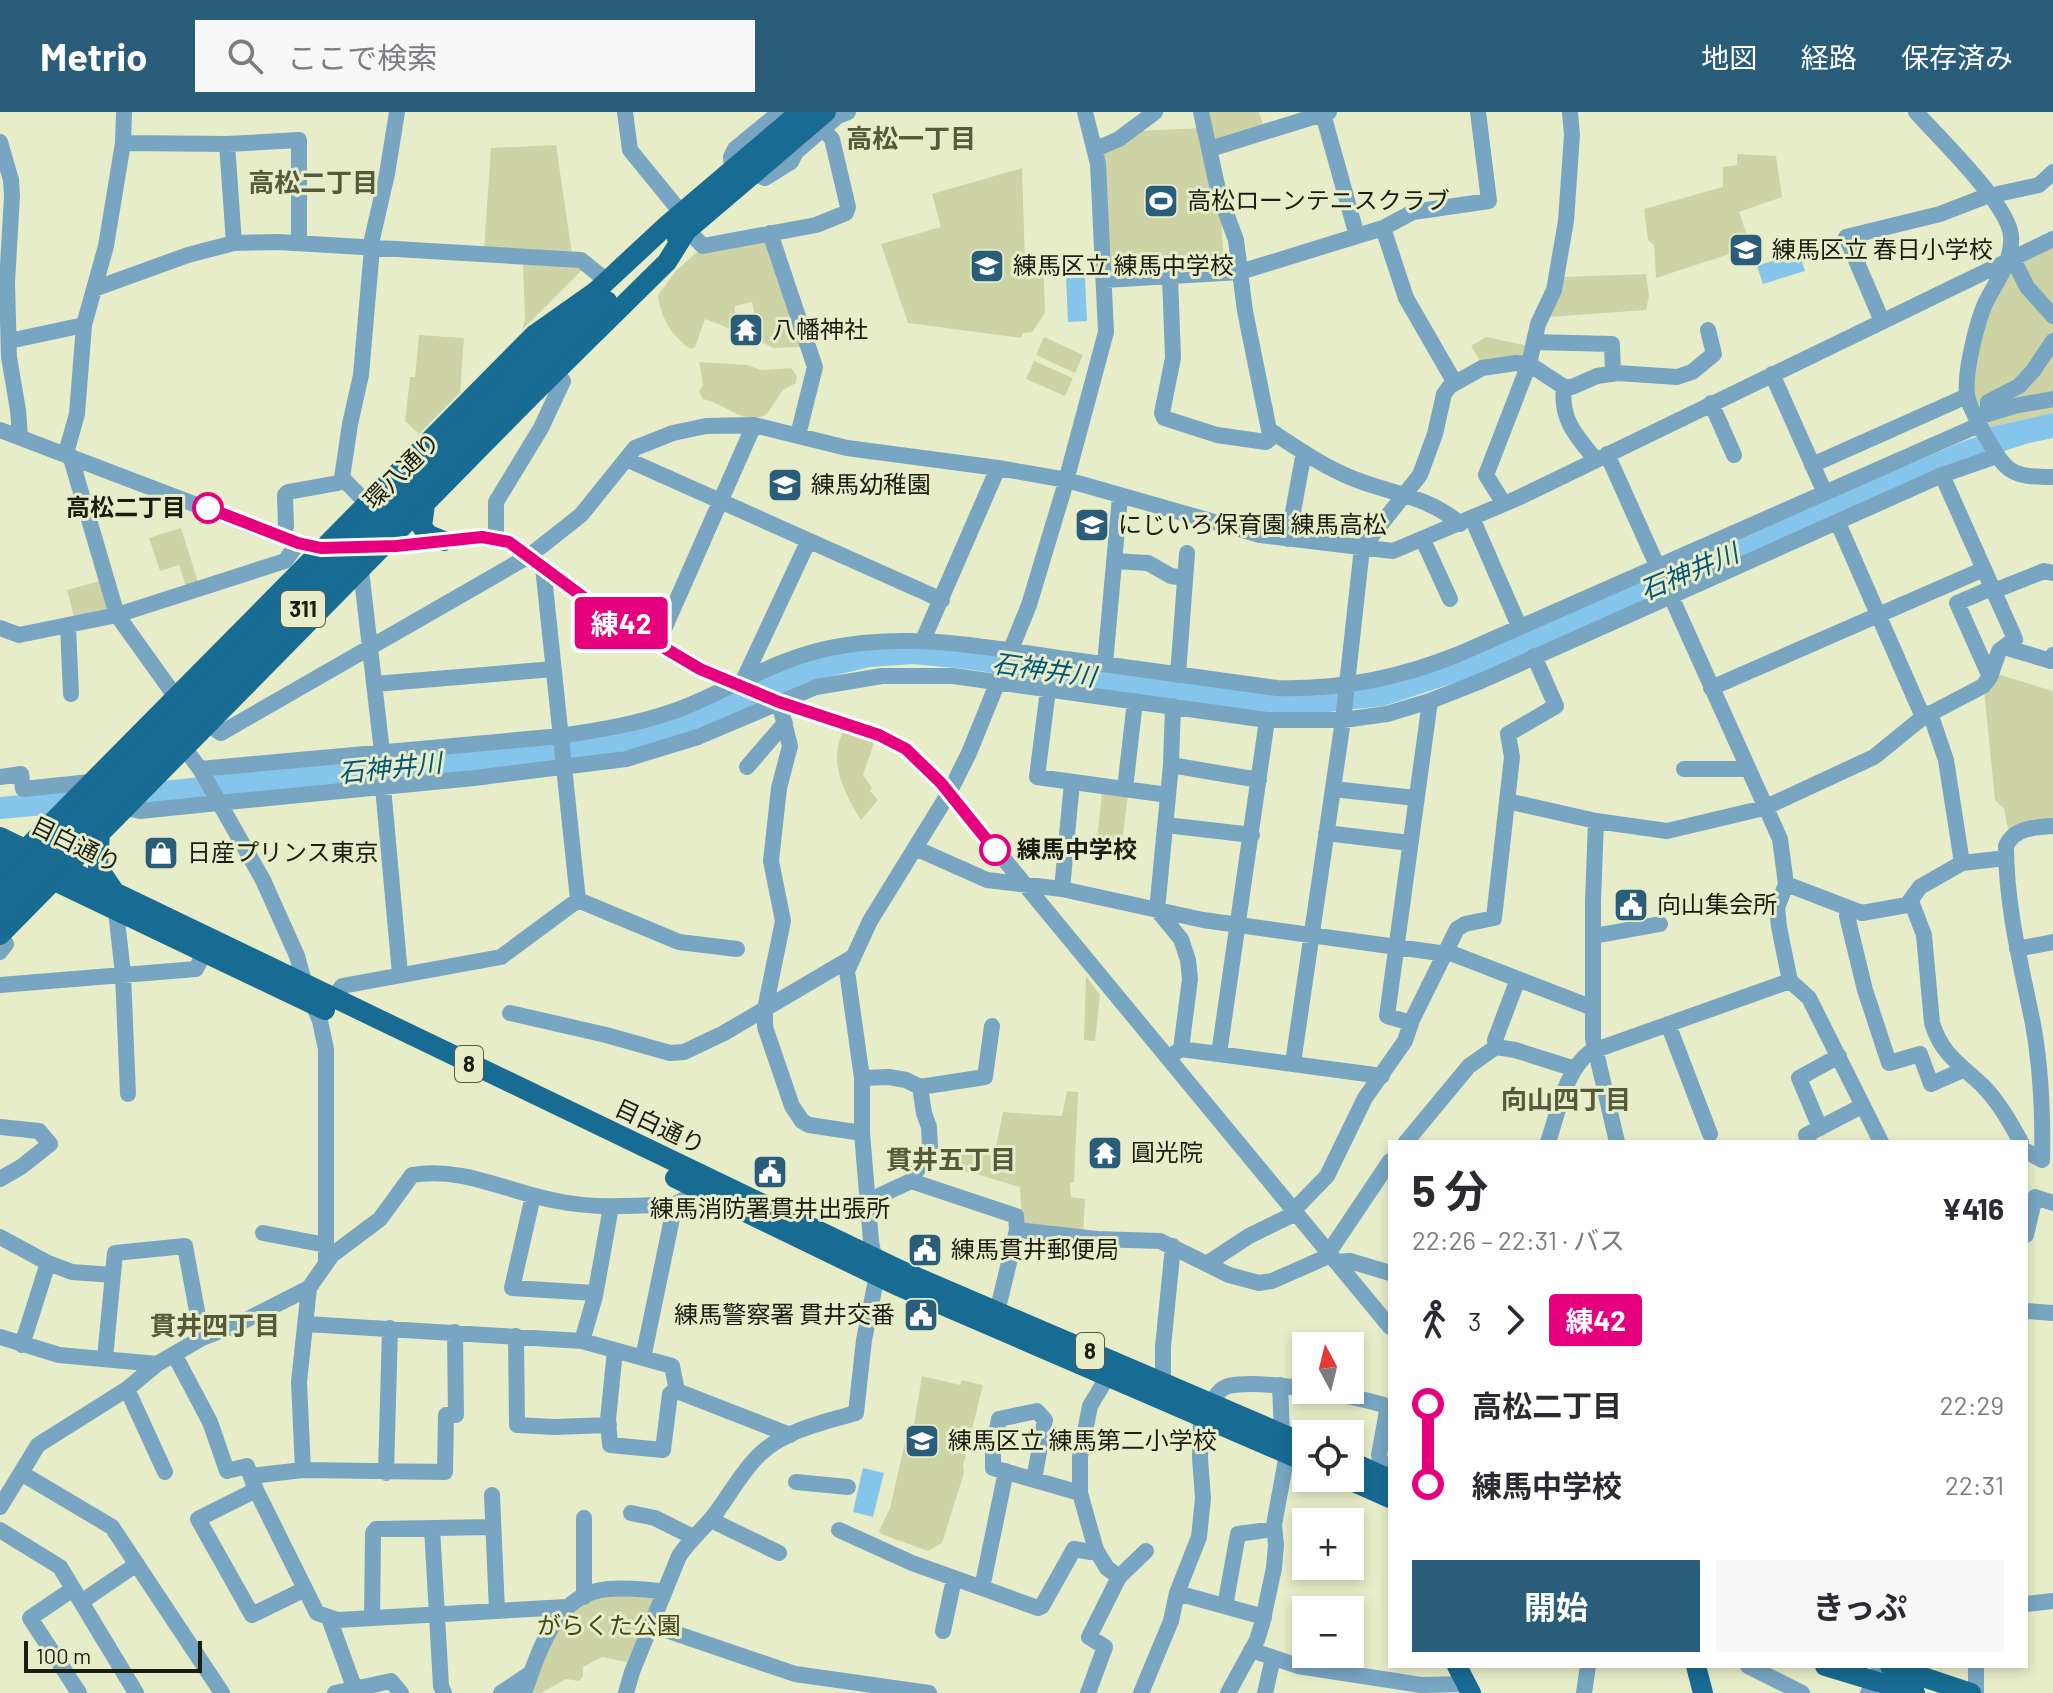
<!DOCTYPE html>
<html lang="ja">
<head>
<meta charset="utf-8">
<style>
  body { margin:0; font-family:Barlow,"Noto Sans JP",sans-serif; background:#f7f7f7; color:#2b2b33; height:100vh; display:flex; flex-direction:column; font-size:30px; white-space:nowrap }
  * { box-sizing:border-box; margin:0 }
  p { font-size:26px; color:#7c7c81 }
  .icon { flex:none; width:44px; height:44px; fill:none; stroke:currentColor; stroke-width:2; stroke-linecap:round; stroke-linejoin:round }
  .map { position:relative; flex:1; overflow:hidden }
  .details { position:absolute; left:1388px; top:1028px; width:640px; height:528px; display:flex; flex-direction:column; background:#fff; border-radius:0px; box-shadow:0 4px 12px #0003 }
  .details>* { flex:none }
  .badge { padding:0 16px; border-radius:6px; font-size:28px; line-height:52px }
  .needle { width:52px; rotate:353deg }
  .buttons { position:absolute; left:1292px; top:1220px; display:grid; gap:16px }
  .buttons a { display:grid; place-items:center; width:72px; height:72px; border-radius:0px; background:#fff; box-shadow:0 4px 12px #0003; font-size:40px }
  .scale { position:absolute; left:24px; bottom:20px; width:178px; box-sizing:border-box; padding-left:8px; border:4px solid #1c1d11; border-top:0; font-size:22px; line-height:28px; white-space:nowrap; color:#1c1d11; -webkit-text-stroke:6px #e8edc9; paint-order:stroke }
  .map>.badge { position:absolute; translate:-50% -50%; box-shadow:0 0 0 4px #fff }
  .legs { display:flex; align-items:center; gap:12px; height:88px; padding:0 24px; font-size:26px }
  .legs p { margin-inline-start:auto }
  .summary { display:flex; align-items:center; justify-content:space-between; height:136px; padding:0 24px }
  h1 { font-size:44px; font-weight:700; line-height:60px }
  .primary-button { display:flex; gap:16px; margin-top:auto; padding:16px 24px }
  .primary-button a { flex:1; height:92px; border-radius:0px; background:#295d79; color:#fff; font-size:32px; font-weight:700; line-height:92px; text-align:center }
  .primary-button a+a { background:#f7f7f7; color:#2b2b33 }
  ul { padding:0 24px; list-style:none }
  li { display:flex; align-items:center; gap:28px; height:80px; font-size:30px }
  li i { display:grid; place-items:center; width:12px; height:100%; margin:0 10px; background:currentColor }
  li i::after { content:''; width:20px; height:20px; margin:-10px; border:6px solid; border-radius:50%; background:#fff }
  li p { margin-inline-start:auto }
  li:first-child i { background:linear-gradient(#0000 50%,currentColor 0) }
  li:last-child i { background:linear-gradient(currentColor 50%,#0000 0) }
  header { display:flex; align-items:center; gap:48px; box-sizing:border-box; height:112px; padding:0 40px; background:#295d79; color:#fff }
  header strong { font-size:38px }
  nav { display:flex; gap:44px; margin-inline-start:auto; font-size:28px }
  .search { width:560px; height:72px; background:#f7f7f7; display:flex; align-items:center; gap:20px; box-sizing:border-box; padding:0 28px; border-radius:0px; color:#7c7c81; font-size:30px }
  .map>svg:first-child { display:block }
  .green { fill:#ced3a5 }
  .water { fill:#86c5eb }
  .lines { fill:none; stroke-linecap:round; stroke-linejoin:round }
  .river { stroke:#86c5eb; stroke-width:22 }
  .minor { stroke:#78a6c2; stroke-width:16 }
  .major { stroke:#186b93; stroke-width:20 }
  .major-bridge { stroke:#186b93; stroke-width:20 }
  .line-1-casing { stroke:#fff; stroke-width:18 }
  .line-1 { stroke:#e6007e; stroke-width:12 }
  .stop-1-dot { fill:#fff; stroke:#e6007e; stroke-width:4 }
  .labels { text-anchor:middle; stroke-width:6; stroke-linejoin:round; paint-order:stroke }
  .shield { fill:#e8edc9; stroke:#595b48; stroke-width:2 }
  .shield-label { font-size:22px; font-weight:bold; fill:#1c1d11 }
  .poi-label { font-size:24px; fill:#1c1d11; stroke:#e8edc9; text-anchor:start }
  .street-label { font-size:24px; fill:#1c1d11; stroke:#e8edc9 }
  .stop-label { font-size:24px; font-weight:bold; fill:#1c1d11; stroke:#e8edc9; text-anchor:end }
  .park-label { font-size:24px; fill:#434717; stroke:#e8edc9 }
  .neighbourhood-label { font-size:26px; font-weight:bold; fill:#56593b; stroke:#e8edc9 }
  .water-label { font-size:26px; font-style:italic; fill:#005579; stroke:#e8edc9 }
</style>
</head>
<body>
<header>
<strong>Metrio</strong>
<div class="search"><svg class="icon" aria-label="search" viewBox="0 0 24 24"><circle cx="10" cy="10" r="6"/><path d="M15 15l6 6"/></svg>ここで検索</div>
<nav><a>地図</a><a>経路</a><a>保存済み</a></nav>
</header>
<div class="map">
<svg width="2053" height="1581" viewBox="0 0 2053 1581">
  <rect width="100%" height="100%" fill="#e8edc9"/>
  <path class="green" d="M1205,0H1259L1264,16L1213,31Z
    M1203,16L1221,98L1224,156L1113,161L1108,157L1103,41L1137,19Z
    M556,33L572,142L484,138L491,36Z
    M1737,42L1776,44L1782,85L1739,100L1751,135L1656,166L1654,133L1648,128L1644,97L1723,75V55L1737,53Z
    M1022,56L1025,148H1043L1045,201L1032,220L1023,221L1021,226L908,211L881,132L941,115L932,82Z
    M765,126L803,231L800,235L773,236L760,229L752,190L735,194L734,215L728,216L705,207L695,235L691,237C673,226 660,205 658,183L676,159L698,139Z
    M2053,135V301L1990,315L1974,282L1973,258L1989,193L2010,156Z
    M523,150L581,152L583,157L522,218L525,208Z
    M1646,162L1649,184L1646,198L1549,205L1563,165Z
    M419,223L464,226L460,281L419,322L405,309L410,265H415Z
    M1044,225L1083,243L1075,261L1036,243Z
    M1486,225L1528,234L1522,245L1481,251L1471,234Z
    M1034,249L1073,266L1065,284L1026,267Z
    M699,250L747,253L761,258L791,256L797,264L796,271L783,278L766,303C740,313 728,292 703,287L699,279L703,273Z
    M181,416L199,473L187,477L179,453L160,459L149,426Z
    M103,468L108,500L75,509L67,478Z
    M1997,562L2053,579V712L2009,722L2004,697L1995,688L1984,578Z
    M843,620L874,631L863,663L872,676L870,679L878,688L861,708C844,681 828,650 843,620Z
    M1102,680L1128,683L1122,731L1097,728Z
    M1086,864L1100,883L1095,929L1084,928Z
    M1067,979L1078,980L1074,1070L1070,1071L1071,1085L1085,1087L1083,1123L1022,1116L1020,1075L949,1054L954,1036L995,1039L1003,1000L1062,1004Z
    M922,1264L960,1273L962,1268L983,1273L963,1354L964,1361L942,1431L928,1439L881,1422L879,1419L890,1396L909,1313H914Z
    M610,1482L651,1483L654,1488L627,1550L602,1545L583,1555V1564L579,1569L566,1567L541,1581H531C541,1555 549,1521 569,1500C580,1490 596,1486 610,1482Z"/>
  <path class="water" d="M1799,140L1805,159L1763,172L1757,154Z
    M1085,165L1087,209L1068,210L1066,166Z
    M2053,301V326L2001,337L1990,315Z
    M863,1356L884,1361L873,1405L853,1400Z"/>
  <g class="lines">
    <path class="river" d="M125,684L590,635L670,618L805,559L869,544L913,541L967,546L1255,589L1318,590L1382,583L1476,552L1726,442L1966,340L2042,315L2053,314
      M0,696L86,688"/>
    <path class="minor" d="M625,0L630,38L688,109
      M1201,0L1219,82L1236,128L1245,199L1269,318C1297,336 1325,356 1357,368C1393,382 1430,385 1460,412
      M1916,0C1939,26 2009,93 2011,124C2013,147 1998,167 1988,186C1978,204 1962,267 1968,287C1972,300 1980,313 1986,325C2007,361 2011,365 2053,365
      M1323,2L1357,124
      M0,30L11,68L12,84L7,171L9,245L18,298L20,324
      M123,31L227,32L299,28V131
      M227,32L234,131
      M1096,37L1119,27L1155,0
      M1210,37L1329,0
      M732,58L731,45L735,37L780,0
      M753,61L765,66L791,50L796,40L838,4L848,0
      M1383,116L1406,186L1455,271
      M687,118L703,134L816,113L846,101L848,95L832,27L823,17
      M770,121L815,255L798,323
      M370,136L387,62L397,0
      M2017,155L2027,175L2053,204
      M1170,165L1173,246L1162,301L1164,306L1217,323L1266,330L1276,322
      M1105,168L1240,160L1383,116L1413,100L1489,89L1478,0
      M94,177L188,143L234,131L278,130L581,148L607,169
      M1882,209L1846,125L1940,102L1984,85L2039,73L2053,60
      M9,229L84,213
      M1534,230L1612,232L1613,262
      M1772,262L1825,381
      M1564,275C1560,307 1576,324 1596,348
      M1711,291L1734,343
      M1988,302V290L2019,274L2033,259L2053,229
      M1978,305L2014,294L2053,287
      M0,318L283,426L321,436H333
      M66,341L77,302L84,213L106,134L123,31L124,0
      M1607,342L1780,727L1786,772L1777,796L1779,815L1790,869L1809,886L1881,1030
      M70,343L117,503L175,584L184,592
      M626,347L942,488
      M1812,353L1967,284
      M342,366L350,312L361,263L372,136
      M1504,392L1486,363L1529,252L1538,212L1554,178L1566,109L1572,23L1570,0
      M1472,406L1519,514
      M1838,411L1923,605
      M283,426L286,415L285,383L288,380L338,371L342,366L367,391
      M496,426V390L541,316L563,269L555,260
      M1288,427L1304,340
      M1423,428L1450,487
      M376,435L482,425L509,430L602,499L700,557L779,590L879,623L906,637L941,671L1390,1215
      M1114,449L1148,451L1171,464L1185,466
      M543,455L578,788
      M361,458L382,640
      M1994,479L2044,459L2053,461
      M68,514L71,582
      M0,516L19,523L117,503L285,449L298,431
      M923,528L998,356
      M657,533L754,313
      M2004,535L2051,549L2053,543
      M1105,552L1120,384
      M1178,563L1187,441
      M1990,565L1957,491L1992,476
      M743,569L808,430
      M374,572L554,557
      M1711,576L1984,457
      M1048,578L1037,665L1168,683
      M779,590L790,634L779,676L771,749L783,809L765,897V915L792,994L802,1009L809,1013L862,1021
      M1930,601L1946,648L1962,751
      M201,608L221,621L529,444L581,403L635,336L673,321L706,314L754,313L847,336L998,356L1067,368L1260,423L1393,439L1518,386L2053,127
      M185,637L200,657L263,768L297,844L305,873L320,909L326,937V1150
      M1171,653L1259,668
      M747,655L785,611
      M200,657L561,624C603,617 645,611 685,595C732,576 775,548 825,537C906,519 986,535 1066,547C1137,557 1207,567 1277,576C1341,578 1400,566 1459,542L1979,313
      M1684,657H1747
      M0,665L21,662L23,677L90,670
      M383,675L400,862
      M1125,677L1135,589
      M1333,677L1416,686
      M1507,689L1596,709L1667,719L1764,696L1874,645L1922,606L1983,574L1990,565L1999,539L2015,527L1942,363
      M125,696L140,699L218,691L474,666L626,647L698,625L816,575L882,564H953L1267,608H1343L1387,602L1430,589L1481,569L1942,363L1997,344
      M1596,709L1593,789V927L1617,1030
      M1166,713L1252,723
      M1326,721L1410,731
      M915,736L987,768L1062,777L1203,808L1447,842
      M1786,772L1862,801L1907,793L1920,775L1962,751L2006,746
      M1062,777L1072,670
      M578,788L679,830L737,837
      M1911,789L1924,823L1932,911C1942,943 1960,952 1982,973C1998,989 2010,1010 2021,1030
      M1849,797L1847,804L1865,878L1889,951L1920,942L1931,972L1963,958
      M116,799L123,862L128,982
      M1594,824L1660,812
      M2017,837L2053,830
      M0,840L6,832L0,822
      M1448,840L1593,896
      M0,873L196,857L204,841
      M333,887L342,874L501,845L578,788
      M510,901L606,923L670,941L684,940L724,921L853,845
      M1411,911L1387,904L1430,589
      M1668,912L1710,1022
      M1496,935L1495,928L1518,867
      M1181,937L1382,964
      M1219,942L1267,608
      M1168,946L1181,937L1190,867L1188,848L1181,827L1157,798L1171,653L1173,594
      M1293,951L1343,608L1362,436L1420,363L1435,322L1444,282L1450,274L1482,256L1516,251L1529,252L1564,275H1572L1597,264L1617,261L1677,265L1692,260L1714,242L1708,218
      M862,966L889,965L906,968L920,975L985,965L992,914
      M0,1015L39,1019L50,1032L21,1055L0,1067
      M1820,1016L1799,966L1839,944
      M1406,1030L1469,954L1496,935L1515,938L1575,957
      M1548,1030C1558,1001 1565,959 1590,940L1790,869
      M1809,1030L1806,1023L1862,994
      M2026,1039L2042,1048C2043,1003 2041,956 2033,912C2021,853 2006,794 2006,734C2014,716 2035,715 2053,714
      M911,1069L1016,1104L1017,1118L997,1200
      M533,1084L512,1176L595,1181
      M868,1089L911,1069L930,1035L929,1015L924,1001L920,975
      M1294,1098L1327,1064L1365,986L1405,929L1412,908L1457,817L1465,812L1494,806L1512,645L1508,622L1556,594L1534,544
      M1017,1118L1097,1127L1160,1129L1229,1163L1259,1171L1272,1169L1331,1143
      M263,1121L326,1133
      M2026,1123L2035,1085L2053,1091
      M0,1125L48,1151L22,1233
      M1329,1140L1390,1049
      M1336,1150L1350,1149L1390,1161
      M48,1151L72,1160L113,1163
      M1208,1151L1249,1124L1296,1101
      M2026,1199L2053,1201
      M306,1212L582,1229L672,1254L677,1279L790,1323
      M516,1224L517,1313L554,1315L609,1313
      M0,1225L59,1243L157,1252
      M582,1229L595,1184L611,1095
      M615,1238L608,1308L610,1333L663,1338L670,1282L676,1278
      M174,1242L210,1310L227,1359L247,1354L256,1378L317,1501L338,1508L566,1495
      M105,1246L115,1141L185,1134L202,1226
      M643,1246L675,1092
      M1108,1264L1090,1294L1080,1345V1381L1096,1438L1107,1456L1119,1465
      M1163,1270V1235L1173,1134
      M1280,1273L1282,1322
      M127,1277L165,1360
      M1211,1292C1216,1284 1219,1277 1228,1274C1262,1266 1356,1284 1390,1295
      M303,1358L299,1270L309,1176
      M21,1361L112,1415L222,1581
      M386,1361L390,1216
      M251,1364L303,1358L445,1360L446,1303H456L455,1220
      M1034,1367L1045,1308L1037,1299L999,1307L993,1338V1356L1080,1381
      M1386,1369L1379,1343L1388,1294
      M796,1370L848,1375
      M256,1378L198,1407L252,1503L305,1477
      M492,1383L497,1499
      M0,1395L38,1333L127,1277L157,1252L202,1226L238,1212L309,1176L332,1143L380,1107L412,1063C462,1054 508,1080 557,1089C596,1097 635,1094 675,1092L685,1087L698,1077
      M631,1401L655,1406L693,1425
      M711,1408L779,1441
      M432,1416L441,1574L444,1581
      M0,1418L60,1455L136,1581
      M839,1418L912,1451L1038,1496L1042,1494L1074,1437L1091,1440L1096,1438
      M982,1476L1006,1359
      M73,1477L30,1506L79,1581
      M1177,1481L1264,1505
      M584,1485V1406
      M81,1490L137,1452
      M2026,1492L2053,1489
      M1225,1494L1238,1422L1274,1417
      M329,1506L354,1575
      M372,1506L373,1421L376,1417L493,1415
      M651,1513L795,1562L929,1581
      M943,1519L954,1467
      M1251,1538L1298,1554L1421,1573L1465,1572
      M1748,1554L1802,1581
      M335,1581L391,1569L401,1581
      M501,1581L531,1561
      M524,1581C539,1539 556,1481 608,1477C627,1475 646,1478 664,1479
      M626,1581L632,1560L679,1444C689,1429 701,1419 712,1406C728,1386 741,1360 760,1342C786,1318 824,1310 856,1301L864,1228L877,1163L871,1129L862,1021V966L847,859L870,809L949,681L969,641L1029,493L1063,380L1106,220L1098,52L1085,0
      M1088,1581L1105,1535L1089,1525L1119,1465L1146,1439
      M1141,1581L1171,1509L1177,1481L1199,1425L1203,1386L1200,1346L1201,1304
      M1228,1581L1257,1528L1262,1512L1274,1456L1276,1433L1274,1413L1287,1342
      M1265,1581L1273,1546
      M1584,1581L1588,1554
      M1868,1581L1881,1554
      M1976,1581V1554"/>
    <path class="major" d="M677,127L826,0
      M425,392L422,415L429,423L444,429
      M100,720L98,755L114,779
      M0,725L900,1158L1306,1332
      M0,743L325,898
      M0,763L534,223L595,180L667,113L800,0
      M0,823L530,285L667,150L687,118
      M675,1066L896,1173L1306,1350
      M1350,1349L1390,1367
      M1345,1366L1390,1386
      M1457,1554L1471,1581
      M1696,1554L1703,1581
      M1825,1554L1915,1581
      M1890,1554L1971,1581"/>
    <path class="major-bridge" d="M0,784L595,180
      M0,807L607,189"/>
  </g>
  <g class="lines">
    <g class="line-1-casing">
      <path id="line-1" d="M208,396L298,431L321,436L396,434L482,425L509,430L602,499L700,557L779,590L879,623L906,637L941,671L995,738"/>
    </g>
    <use href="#line-1" class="line-1"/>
  </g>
  <defs>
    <g id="stadium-square" transform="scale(1.8)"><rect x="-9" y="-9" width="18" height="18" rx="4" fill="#295d79" stroke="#e8edc9"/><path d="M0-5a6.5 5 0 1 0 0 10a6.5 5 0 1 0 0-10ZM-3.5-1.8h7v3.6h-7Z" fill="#fff"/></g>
    <g id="school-square" transform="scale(1.8)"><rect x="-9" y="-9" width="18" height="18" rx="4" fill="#295d79" stroke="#e8edc9"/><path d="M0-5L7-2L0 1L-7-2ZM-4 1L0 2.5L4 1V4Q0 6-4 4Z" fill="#fff"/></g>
    <g id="temple-square" transform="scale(1.8)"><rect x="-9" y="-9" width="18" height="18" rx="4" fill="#295d79" stroke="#e8edc9"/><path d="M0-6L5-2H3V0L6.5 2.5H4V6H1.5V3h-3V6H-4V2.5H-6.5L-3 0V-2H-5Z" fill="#fff"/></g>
    <g id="shop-square" transform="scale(1.8)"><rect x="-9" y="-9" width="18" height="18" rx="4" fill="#295d79" stroke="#e8edc9"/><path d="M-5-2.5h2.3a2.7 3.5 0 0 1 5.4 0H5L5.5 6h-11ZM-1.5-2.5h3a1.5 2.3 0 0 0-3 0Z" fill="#fff"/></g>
    <g id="civic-square" transform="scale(1.8)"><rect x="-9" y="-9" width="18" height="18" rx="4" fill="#295d79" stroke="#e8edc9"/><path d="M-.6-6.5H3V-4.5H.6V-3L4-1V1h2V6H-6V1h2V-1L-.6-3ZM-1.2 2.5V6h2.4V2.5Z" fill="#fff"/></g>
  </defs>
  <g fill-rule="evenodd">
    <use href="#stadium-square" x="1161" y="89"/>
    <use href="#school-square" x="1746" y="138"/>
    <use href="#school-square" x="987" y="154"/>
    <use href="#temple-square" x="746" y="218"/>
    <use href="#school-square" x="785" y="373"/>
    <use href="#school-square" x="1092" y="413"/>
    <use href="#shop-square" x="161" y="741"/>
    <use href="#civic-square" x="1631" y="793"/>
    <use href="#temple-square" x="1105" y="1041"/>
    <use href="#civic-square" x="770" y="1060"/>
    <use href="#civic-square" x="925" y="1138"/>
    <use href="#civic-square" x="921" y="1203"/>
    <use href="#school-square" x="922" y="1329"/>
  </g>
  <g class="stop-1-dot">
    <circle cx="208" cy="396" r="14"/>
    <circle cx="995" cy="738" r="14"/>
  </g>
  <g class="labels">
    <g class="shield">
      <rect x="281" y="479" width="44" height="36" rx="6"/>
      <rect x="455" y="934" width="28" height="36" rx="6"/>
      <rect x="1076" y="1221" width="28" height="36" rx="6"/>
    </g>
    <g class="shield-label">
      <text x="303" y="505">311</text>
      <text x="469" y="960">8</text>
      <text x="1090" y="1247">8</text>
    </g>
    <g class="poi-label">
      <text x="1187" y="97">高松ローンテニスクラブ</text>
      <text x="1772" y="146">練馬区立 春日小学校</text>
      <text x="1013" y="162">練馬区立 練馬中学校</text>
      <text x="772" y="226">八幡神社</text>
      <text x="811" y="381">練馬幼稚園</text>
      <text x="1118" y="421">にじいろ保育園 練馬高松</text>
      <text x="187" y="749">日産プリンス東京</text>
      <text x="1657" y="801">向山集会所</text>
      <text x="1131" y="1049">圓光院</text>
      <text x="770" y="1105" text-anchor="middle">練馬消防署貫井出張所</text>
      <text x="951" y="1146">練馬貫井郵便局</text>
      <text x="895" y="1211" text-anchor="end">練馬警察署 貫井交番</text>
      <text x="948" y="1337">練馬区立 練馬第二小学校</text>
    </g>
    <g class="street-label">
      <text transform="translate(402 359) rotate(-45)" y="8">環八通り</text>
      <text transform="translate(76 733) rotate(26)" y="8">目白通り</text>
      <text transform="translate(660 1015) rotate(25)" y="8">目白通り</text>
    </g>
    <g class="stop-label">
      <text x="186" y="404">高松二丁目</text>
      <text x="1017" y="746" text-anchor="start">練馬中学校</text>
    </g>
    <g class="park-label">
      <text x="609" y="1522">がらくた公園</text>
    </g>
    <g class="neighbourhood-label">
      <text x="911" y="36">高松一丁目</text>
      <text x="313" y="80">高松二丁目</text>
      <text x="1566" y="997">向山四丁目</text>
      <text x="951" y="1057">貫井五丁目</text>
      <text x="215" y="1223">貫井四丁目</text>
    </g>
    <g class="water-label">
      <text transform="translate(1689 460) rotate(-23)" y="9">石神井川</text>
      <text transform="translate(1044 558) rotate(8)" y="9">石神井川</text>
      <text transform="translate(390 656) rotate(-6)" y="9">石神井川</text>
    </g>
  </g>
</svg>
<div class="buttons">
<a><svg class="needle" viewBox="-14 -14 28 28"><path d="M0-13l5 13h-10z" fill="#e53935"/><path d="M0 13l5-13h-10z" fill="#7c7c81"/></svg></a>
<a><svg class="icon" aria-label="locate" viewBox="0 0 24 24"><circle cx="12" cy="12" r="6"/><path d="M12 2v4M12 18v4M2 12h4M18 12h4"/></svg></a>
<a>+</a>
<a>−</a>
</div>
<div class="scale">100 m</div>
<b class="badge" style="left:621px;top:511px;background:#e6007e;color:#fff">練42</b>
<section class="details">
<div class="summary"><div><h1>5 分</h1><p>22:26 – 22:31 · バス</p></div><b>¥416</b></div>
<div class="legs"><svg class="icon" aria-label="walk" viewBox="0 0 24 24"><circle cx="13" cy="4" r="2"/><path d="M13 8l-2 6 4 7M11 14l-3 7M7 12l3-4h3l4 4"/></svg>3<svg class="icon" aria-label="forward" viewBox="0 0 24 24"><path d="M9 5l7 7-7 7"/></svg><b class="badge" style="background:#e6007e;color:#fff">練42</b></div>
<ul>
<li><i style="color:#e6007e"></i><b>高松二丁目</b><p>22:29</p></li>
<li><i style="color:#e6007e"></i><b>練馬中学校</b><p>22:31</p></li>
</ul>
<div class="primary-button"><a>開始</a><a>きっぷ</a></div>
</section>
</div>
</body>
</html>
